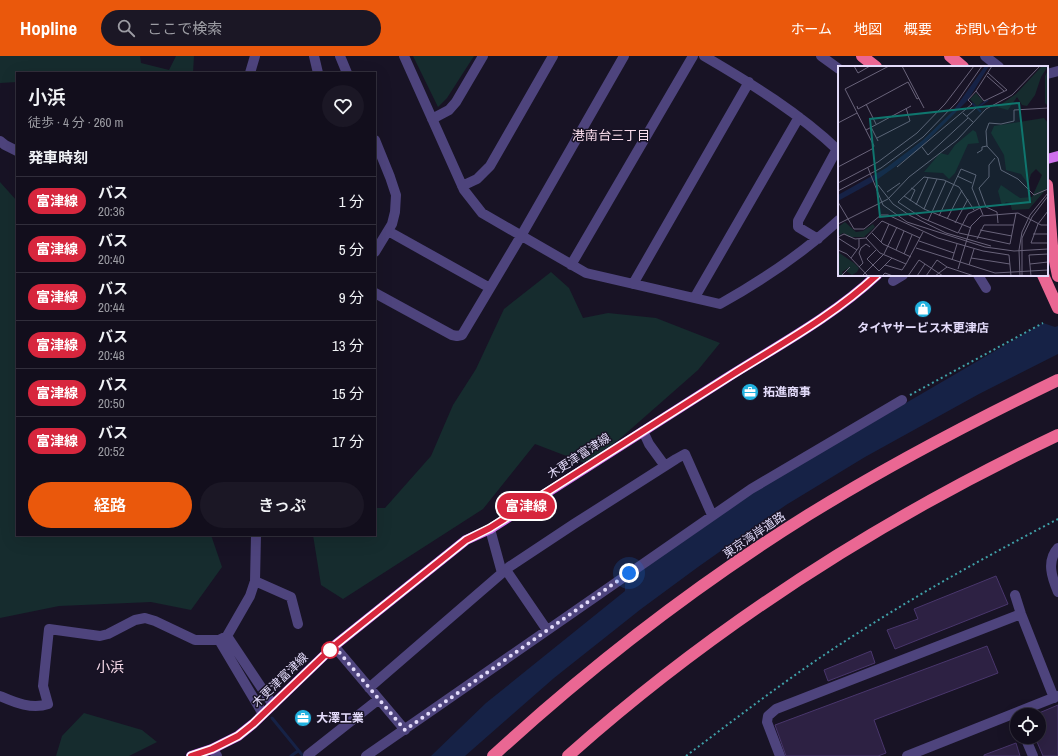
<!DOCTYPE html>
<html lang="ja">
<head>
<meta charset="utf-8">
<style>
  body { margin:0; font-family:"Archivo Narrow","Noto Sans JP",sans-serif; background:#1b1725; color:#f1f3f6; height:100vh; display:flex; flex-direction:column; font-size:15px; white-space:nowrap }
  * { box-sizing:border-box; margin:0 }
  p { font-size:13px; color:#9c9ca3 }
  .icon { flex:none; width:22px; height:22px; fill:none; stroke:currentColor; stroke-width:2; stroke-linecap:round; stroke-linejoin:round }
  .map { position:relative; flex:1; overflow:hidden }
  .side { position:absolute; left:16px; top:16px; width:360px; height:464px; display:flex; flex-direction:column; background:#120e1c; border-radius:0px; box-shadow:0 4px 16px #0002,0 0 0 1px #312e3b }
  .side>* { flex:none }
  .badge { padding:0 8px; border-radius:13px; font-size:14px; line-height:26px }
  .tools { position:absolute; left:1010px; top:652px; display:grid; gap:8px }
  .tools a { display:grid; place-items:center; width:36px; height:36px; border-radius:50%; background:#120e1c; box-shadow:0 4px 16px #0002,0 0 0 1px #312e3b; font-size:20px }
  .you { position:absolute; width:20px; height:20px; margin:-10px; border:3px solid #fff; border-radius:50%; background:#1a73e8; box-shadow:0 0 0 6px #1a73e833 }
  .map>.badge { position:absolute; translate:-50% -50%; box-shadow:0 0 0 2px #fff }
  h2 { padding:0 12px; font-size:15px; line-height:36px }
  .round { display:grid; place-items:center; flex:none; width:42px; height:42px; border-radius:21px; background:#1b1725 }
  .headline { display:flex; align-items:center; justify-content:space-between; height:68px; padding:0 12px }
  h1 { font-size:19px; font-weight:600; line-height:30px }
  .action { display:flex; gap:8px; margin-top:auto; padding:8px 12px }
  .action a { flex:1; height:46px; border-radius:24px; background:#ea580c; color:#fff; font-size:16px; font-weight:600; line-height:46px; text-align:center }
  .action a+a { background:#1b1725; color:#f1f3f6 }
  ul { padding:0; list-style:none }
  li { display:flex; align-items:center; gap:12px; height:48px; padding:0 12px; border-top:1px solid #312e3b }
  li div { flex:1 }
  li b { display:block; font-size:15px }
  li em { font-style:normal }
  li .badge { min-width:44px; font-weight:700; text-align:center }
  header { display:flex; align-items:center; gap:24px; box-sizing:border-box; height:56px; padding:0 20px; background:#ea580c; color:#fff }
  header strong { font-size:19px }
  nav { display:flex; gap:22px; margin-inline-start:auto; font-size:14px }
  .search { width:280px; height:36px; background:#1b1725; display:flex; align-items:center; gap:10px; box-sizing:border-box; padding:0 14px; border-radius:22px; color:#9c9ca3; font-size:15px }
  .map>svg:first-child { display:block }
  .green { fill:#162c2e }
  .water { fill:#162246 }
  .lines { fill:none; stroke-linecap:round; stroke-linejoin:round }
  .stream { stroke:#162246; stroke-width:3 }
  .building { fill:#2d2143; stroke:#49366c }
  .path { stroke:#40a1a9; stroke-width:2; stroke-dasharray:2 3; stroke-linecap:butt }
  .minor { stroke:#4e447d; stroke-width:10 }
  .major { stroke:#cf71eb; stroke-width:10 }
  .highway { stroke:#ea6793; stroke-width:12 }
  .line-casing { stroke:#fff; stroke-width:9 }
  .line { stroke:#d7263d; stroke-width:6 }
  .walk { stroke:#e3dbfa; stroke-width:4; stroke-dasharray:0 7.2 }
  .stop-dot { fill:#fff; stroke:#d7263d; stroke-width:2 }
  .labels { text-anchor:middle; stroke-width:3; stroke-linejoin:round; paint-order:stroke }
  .poi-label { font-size:12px; font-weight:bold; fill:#e3dbfa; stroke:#181325; text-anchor:start }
  .street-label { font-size:12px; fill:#e3dbfa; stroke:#181325 }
  .neighbourhood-label { font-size:13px; fill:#faddec; stroke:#181325 }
  .quarter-label { font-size:14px; fill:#faddec; stroke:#181325 }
  .inset-river { fill:none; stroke:#162246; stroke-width:2 }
  .inset-road { fill:none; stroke:#69637a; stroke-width:1 }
  .view { fill:#0f766e; fill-opacity:0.15; stroke:#0f766e; stroke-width:2 }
  .inset-edge { fill:none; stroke:#e3dbfa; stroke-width:2 }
</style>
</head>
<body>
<header>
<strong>Hopline</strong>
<div class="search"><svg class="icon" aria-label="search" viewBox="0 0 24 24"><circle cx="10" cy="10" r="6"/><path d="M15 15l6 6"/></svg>ここで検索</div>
<nav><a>ホーム</a><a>地図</a><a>概要</a><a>お問い合わせ</a></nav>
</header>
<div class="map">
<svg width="1058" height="700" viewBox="0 0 1058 700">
  <rect width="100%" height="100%" fill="#181325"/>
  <path class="green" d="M0,0H140L141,7L169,14L176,0H194L193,17H17V26L0,27Z
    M413,0H474L447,42L438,51Z
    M0,126L17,145V479H211L222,511L191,554L151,546L59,550L0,562Z
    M551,216L569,232L583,262L608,257L656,262L720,287L698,314L590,409L535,388L483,453L343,543L321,529L313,479H375V452H385L431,400L453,349L476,313L504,253Z
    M84,657L142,674L157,686L129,700H56L62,680Z"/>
  <path class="water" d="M1043,267L1055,271L1058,270V298L979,338L865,401L786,449L698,511L641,553L554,622L465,700H431L486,647L625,535V525L750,438Z"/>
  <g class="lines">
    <path class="stream" d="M272,662L303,700
      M291,700L298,695"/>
  </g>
  <path class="building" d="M996,520L1008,548L895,593L887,574L918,563L914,553Z
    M987,590L998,617L874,664L886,697L878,700H786L775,669Z
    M871,595L875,607L828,625L824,614Z
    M1058,649V700H1043L1035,681H1039V657Z
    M1016,687L1020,700H984V699Z"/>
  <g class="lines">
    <path class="path" d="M910,339L1043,267
      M686,700C743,657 800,613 861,575C925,534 991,498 1058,463"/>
    <path class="minor" d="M314,0L318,17
      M340,0L347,17
      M404,0L464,134L482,157L586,217L720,248C763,224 803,197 839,164
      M704,0C752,28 799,57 839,95
      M821,0L839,13
      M985,0L999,11
      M250,17L255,0
      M1047,18L1058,15
      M432,63L449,54L456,46L483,0
      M375,84L390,121L396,139L395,156L392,168L375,196
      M0,85L5,89L17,95
      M462,130L477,123L490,110L553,0
      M388,175L490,232
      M818,183L798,171V165L837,93
      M571,209L693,0
      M978,219L986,232
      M893,225L903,219
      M633,228L749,26
      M375,237L452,279L457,280L462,279L521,180L624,0
      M695,241L799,61
      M643,375L649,388L665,410
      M490,473L502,517
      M1058,492C1046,505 1052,522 1058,536
      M506,514L547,574
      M255,525L291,541L298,568
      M1015,539L1021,558L1054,642
      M227,580L273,649
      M219,584L263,658
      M334,590L405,674
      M369,632L509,511L574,468L676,403L685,398L712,459
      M0,640C14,646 32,654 48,648L43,630L49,573L100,580L108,578L135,564L145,562L155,565L195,584H219L227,580L250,540L255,525L256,479
      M1025,681L1033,700
      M212,693L217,700
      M308,699L379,643
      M366,700L751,433L902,344
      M780,700L767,666L768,660L776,653L1021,558
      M907,700L1058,640"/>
    <path class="major" d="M1047,103L1058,100
      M191,700L212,693L238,680L253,668L334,590L466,484L490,473C569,423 647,372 725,323C777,290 832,261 877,219"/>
    <path class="highway" d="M862,0L876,11
      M950,0L963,11
      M1047,129L1052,190L1058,220
      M1043,219L1058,252
      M493,700C591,610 696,529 808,459C889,409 973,365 1058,324
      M568,700C714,570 881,463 1058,379"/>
  </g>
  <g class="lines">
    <g class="line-casing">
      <path id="line" d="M191,700L212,693L238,680L253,668L334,590L466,484L490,472C570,421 650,370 730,320C781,288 833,260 877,219"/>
    </g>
    <use href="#line" class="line"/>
    <path class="walk" d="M330,594L334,590L405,674L629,517"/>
  </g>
  <defs>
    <g id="shop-disc" transform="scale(0.9)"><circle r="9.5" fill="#21b2e0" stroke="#181325"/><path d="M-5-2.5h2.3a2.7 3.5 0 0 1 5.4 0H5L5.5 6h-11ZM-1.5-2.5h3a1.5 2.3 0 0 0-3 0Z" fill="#fff"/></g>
    <g id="office-disc" transform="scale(0.9)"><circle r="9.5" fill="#21b2e0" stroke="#181325"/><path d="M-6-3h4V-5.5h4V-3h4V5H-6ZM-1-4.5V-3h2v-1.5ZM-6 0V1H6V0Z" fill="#fff"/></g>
  </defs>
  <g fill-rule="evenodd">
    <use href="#shop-disc" x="923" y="253"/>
    <use href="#office-disc" x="750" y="336"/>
    <use href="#office-disc" x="303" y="662"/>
  </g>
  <circle class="stop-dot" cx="330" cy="594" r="8"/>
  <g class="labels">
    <g class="poi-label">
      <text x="923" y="276" text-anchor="middle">タイヤサービス木更津店</text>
      <text x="763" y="340">拓進商事</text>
      <text x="316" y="666">大澤工業</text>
    </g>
    <g class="street-label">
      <text transform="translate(579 400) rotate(-33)" y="4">木更津富津線</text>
      <text transform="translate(754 479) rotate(-34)" y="4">東京湾岸道路</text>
      <text transform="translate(280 624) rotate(-44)" y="4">木更津富津線</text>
    </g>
    <g class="neighbourhood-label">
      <text x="611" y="84">港南台三丁目</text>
    </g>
    <g class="quarter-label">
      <text x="110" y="616">小浜</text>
    </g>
  </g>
  <g transform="translate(838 10)">
    <rect width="210" height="210" fill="#181325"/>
    <path d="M204,0H210L203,11L197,29L189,40L184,39L179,31L170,44L159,41L178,28ZM210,4V40L207,37V10ZM138,27L145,35L139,41L132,33ZM206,52L210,57V121L191,143L174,144L172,137L168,136L164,140L160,125L163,119L182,132L194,131L204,109L198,103L193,108L190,118L183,108L168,104L166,89L153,67L156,60ZM135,64L138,66L141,77L130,78L117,107L111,113L105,107L86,106L102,87L110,89L117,79ZM7,156L18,166L25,165L35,158L37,161L26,171H11L5,167L0,170V161ZM0,186L16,197L21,202L19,206L14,209L8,205L10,202L4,206L6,210H0Z" fill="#162c2e"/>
    <path d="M147,0H151L130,34L79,85L40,113L0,135V129L48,102L85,74L115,45Z" fill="#162246"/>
    <path class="inset-river" d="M134,37L143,46M140,41L150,34"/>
    <path class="inset-road" d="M16,0L20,7L32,0M64,0L86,42M149,10L166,25M146,35L169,24L150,7M146,35L138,25L154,0M28,38L38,58M19,40L20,43L70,16L79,33L81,32M125,47L135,56M129,50L138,42M0,57L19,47M151,57L148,65L149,80L160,92L163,104L180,113L196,129L210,123M151,57L163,58L176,55V44L210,42M33,61L40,75M28,64L73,40M39,72L72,55L68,42M84,81L90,89L130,52M139,87L144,84V81L149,80M157,92L151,99V111L141,122L148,141L159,146L160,157M0,101L34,83L36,80L7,23L51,0M59,101L134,38L130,34L138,25M30,102L45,139L69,156L147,181L176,185L210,183M119,110L134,117M0,117L40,96L79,67L107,38L136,0M40,119L55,138L71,149L108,167L153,180M0,125L43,102L85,71L119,36L144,0M49,126L62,117M66,130L86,143L133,162M72,135L77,124L73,122M0,136L16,163H26L43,149H50L100,172L145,185L171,189L173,210M78,139L90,112M86,143L99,113M136,144L121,121L106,114L86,111L60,136L84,152L120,167L130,148L144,141M210,145L200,158L193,177H210M101,150L123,103L138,109L134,122L145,149M109,153L124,124M90,155L108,115M117,157L130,133M0,158L50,133L71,111L119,74L148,43L174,29L202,0M142,164L174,170M34,167L45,178L73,191M121,167L172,178L178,147M195,168H210M0,171L6,168L17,173L28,172L44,155L82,172M0,172L19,184M28,172L42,187L68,198L85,166M139,173L146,159H176M81,175L116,187M43,176L51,158M78,182L157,207L210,204M0,184L9,188L30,210M38,184L29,193L41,205L54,192M58,184L66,165M66,188L74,169M13,192L21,181V173M133,192L172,198M114,194L119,178M192,198L210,196M47,199L64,204L68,198M131,199L136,183M21,201L25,197L21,187L23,182L28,178L32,181M120,203L133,160L143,150L180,147L203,159H210M3,210L12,201M24,210L46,188L59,161M44,210L47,207L55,210M70,210L81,194L105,210M79,210L87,198M88,210L99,194L109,201M97,210L109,201L136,210M182,210L181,184L184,166L192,149L210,127M184,210V172L194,151L210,130M193,210L191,189L210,188"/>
    <path class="view" d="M181,37L192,136L42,151L32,53Z"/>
    <rect width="210" height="210" class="inset-edge"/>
  </g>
</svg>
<div class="tools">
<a><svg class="icon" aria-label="locate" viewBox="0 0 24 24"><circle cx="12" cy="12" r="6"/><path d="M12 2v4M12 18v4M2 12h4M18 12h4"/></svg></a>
</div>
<div class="you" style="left:629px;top:517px"></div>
<b class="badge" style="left:526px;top:450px;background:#d7263d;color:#fff">富津線</b>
<section class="side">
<div class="headline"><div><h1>小浜</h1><p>徒歩 · 4 分 · 260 m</p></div><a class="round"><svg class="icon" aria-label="heart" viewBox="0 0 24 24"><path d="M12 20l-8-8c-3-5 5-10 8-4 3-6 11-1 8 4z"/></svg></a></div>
<h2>発車時刻</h2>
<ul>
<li><span class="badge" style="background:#d7263d;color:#fff">富津線</span><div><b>バス</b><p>20:36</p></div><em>1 分</em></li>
<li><span class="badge" style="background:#d7263d;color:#fff">富津線</span><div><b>バス</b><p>20:40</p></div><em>5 分</em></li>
<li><span class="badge" style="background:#d7263d;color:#fff">富津線</span><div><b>バス</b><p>20:44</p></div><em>9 分</em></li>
<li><span class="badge" style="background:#d7263d;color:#fff">富津線</span><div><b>バス</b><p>20:48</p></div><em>13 分</em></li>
<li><span class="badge" style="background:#d7263d;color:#fff">富津線</span><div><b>バス</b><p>20:50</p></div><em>15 分</em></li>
<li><span class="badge" style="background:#d7263d;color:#fff">富津線</span><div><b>バス</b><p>20:52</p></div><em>17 分</em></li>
</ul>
<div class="action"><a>経路</a><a>きっぷ</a></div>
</section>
</div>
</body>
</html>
